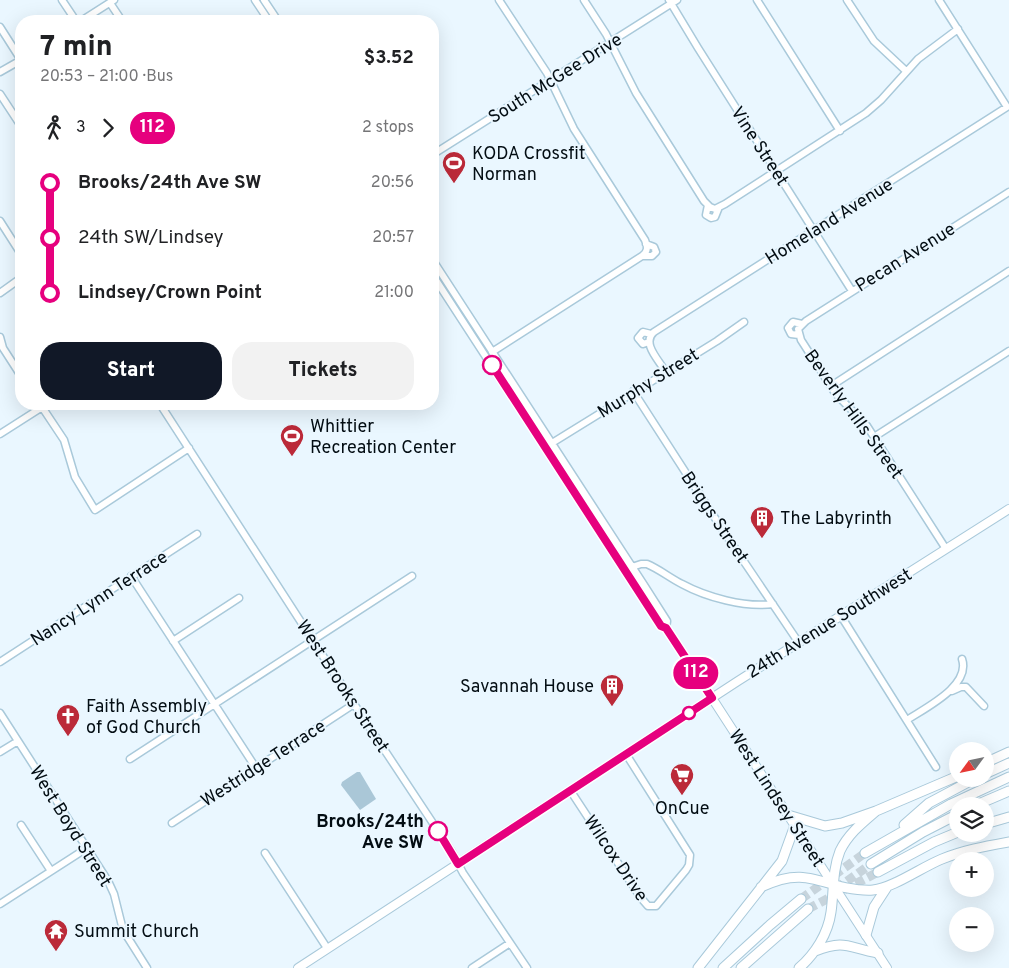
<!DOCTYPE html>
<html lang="en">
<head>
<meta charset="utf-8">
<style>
  body { margin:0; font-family:Overpass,sans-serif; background:#f2f2f2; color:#202124; height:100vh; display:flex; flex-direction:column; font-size:19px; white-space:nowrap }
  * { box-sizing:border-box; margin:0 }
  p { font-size:16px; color:#757577 }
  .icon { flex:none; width:28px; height:28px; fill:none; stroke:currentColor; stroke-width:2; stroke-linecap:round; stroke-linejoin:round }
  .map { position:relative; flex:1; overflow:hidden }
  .details { position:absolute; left:15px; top:15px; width:424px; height:395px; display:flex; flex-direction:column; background:#fff; border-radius:20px; box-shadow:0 5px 20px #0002 }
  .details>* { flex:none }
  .badge { padding:0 10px; border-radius:16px; font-size:18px; line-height:32px }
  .needle { width:32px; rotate:237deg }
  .controls { position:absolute; left:949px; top:742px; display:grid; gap:10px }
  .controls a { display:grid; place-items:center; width:45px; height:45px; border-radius:50%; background:#fff; box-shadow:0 5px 20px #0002; font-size:25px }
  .map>.badge { position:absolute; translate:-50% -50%; box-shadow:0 0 0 2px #fff }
  .legs { display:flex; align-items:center; gap:8px; height:55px; padding:0 25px; font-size:16px }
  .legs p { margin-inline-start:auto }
  .overview { display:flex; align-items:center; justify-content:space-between; height:85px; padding:0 25px }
  h1 { font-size:28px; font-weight:800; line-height:38px }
  .cta { display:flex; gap:10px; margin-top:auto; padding:10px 25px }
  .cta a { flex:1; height:58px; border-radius:20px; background:#111827; color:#fff; font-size:20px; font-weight:800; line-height:58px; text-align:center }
  .cta a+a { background:#f2f2f2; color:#202124 }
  ul { padding:0 25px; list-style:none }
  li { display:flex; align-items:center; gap:18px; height:55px; font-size:19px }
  li i { display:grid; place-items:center; width:8px; height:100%; margin:0 6px; background:currentColor }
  li i::after { content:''; width:12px; height:12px; margin:-6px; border:4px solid; border-radius:50%; background:#fff }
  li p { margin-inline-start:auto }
  li:first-child i { background:linear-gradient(#0000 50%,currentColor 0) }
  li:last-child i { background:linear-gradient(currentColor 50%,#0000 0) }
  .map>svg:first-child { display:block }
  .green { fill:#aac7d7 }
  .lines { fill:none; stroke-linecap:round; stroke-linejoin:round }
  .highway-tunnel { stroke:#c7d4dc; stroke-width:9; stroke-dasharray:9 4.5; stroke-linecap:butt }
  .minor-casing { stroke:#a9c9da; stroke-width:9 }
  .major-casing { stroke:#a9c9da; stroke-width:10 }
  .highway-casing { stroke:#a9c9da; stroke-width:11 }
  .minor { stroke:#fff; stroke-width:6 }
  .major { stroke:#fff; stroke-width:8 }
  .highway { stroke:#fff; stroke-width:9 }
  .line-1-casing { stroke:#fff; stroke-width:11 }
  .line-1 { stroke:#e6007e; stroke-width:8 }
  .stop-1-dot { fill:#fff; stroke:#e6007e; stroke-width:2.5 }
  .labels { text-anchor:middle; stroke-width:4; stroke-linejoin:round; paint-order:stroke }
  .street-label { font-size:18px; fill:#030d13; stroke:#eaf7ff }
  .poi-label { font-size:18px; fill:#030d13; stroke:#eaf7ff; text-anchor:start }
  .stop-label { font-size:18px; font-weight:bold; fill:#030d13; stroke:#eaf7ff; text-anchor:end }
</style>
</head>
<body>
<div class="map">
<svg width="1009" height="968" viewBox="0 0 1009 968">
  <rect width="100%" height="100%" fill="#eaf7ff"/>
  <path class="green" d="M357,772H360L376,799L360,810L341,785L342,782Z"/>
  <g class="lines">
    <path class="highway-tunnel" d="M836,889L871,864
      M801,899L865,853
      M808,909L878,872"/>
    <g class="minor-casing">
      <path id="minor" d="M62,0L76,21
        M255,0L269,21
        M264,0L278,21
        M584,0L606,34L636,93L704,201L710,207L715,209L725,204L866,113L881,100L918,59L958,29
        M669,0L698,48L852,291
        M757,0L840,131
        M847,0L874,41L906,71
        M110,3L122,21
        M81,21L114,0
        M0,27L21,60
        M0,72L21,60
        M0,94L21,126
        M432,155L677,0
        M708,205L706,215L711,218L715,217L719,207
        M0,221L21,254
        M643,256H652L656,252L654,247L646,244
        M432,259L644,585L667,621L666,628
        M432,274L661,626L666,628L712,698
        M0,293L21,278
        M799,335L791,334L788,328L793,322L802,324
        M0,337L3,348L21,376
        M649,342L643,344L638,338L643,332L651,334
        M492,352L642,256C648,252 648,247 645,240L574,129L547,73L499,0
        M665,371C659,360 641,343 654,332L1007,107L939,0
        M831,386L1009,271
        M633,391L724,532L799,643
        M40,404L64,440L75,477L95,510L189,448
        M160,404L354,704L452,852L463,873L527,968
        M0,434L47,404
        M874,437L1009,351
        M552,443L717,341L744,322
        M946,549L867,426L835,393L801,340L798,329L806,321L1009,192
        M629,568L641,564H647C659,569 670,578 682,584C706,597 745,608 773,604
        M131,576L256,768
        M841,616L936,767
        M173,641L239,598
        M0,662L197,534
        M952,691L961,687H966L984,706
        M0,713L108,881L114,894L123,930L147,968
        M907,720C925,708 971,686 962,659
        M0,752L18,741
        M130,759L412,576
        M570,790L641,898L648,906H656L686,870L689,865L690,855L626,754
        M172,823L354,704
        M21,825L51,871
        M265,853L327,948
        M0,904L87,848
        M472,968L510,943"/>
    </g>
    <g class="major-casing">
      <path id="major" d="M712,698L887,968
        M298,968L738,681L1009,509"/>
    </g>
    <g class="highway-casing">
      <path id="highway" d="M985,763L1009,752
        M985,774L1009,763
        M974,806L1009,791
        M788,815L825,826L842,823L876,811L958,776
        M985,824L1009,817
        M904,825L929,803L974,779
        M865,853L951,804L1009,777
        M871,864L923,832L958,814
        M878,872L934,842L958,832
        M761,887C795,871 809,877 842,887C853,889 862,891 873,890C893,888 922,867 942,859C964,850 987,846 1009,842
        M866,935L874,907L887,887
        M815,951C846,939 848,948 878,953
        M698,968L782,861L795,825
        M723,968L770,925L801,899
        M741,968L808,909
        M799,968C815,954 828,934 831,912C834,892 832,871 840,851C848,834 862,823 876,811"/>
    </g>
    <use href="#minor" class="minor"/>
    <use href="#major" class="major"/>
    <use href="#highway" class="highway"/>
  </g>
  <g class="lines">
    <g class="line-1-casing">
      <path id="line-1" d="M438,831L458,864L712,698L666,628L661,626L492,365"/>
    </g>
    <use href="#line-1" class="line-1"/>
  </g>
  <defs>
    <g id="stadium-pin" transform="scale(1.25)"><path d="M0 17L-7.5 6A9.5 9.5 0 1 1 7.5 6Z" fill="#bb2a39" stroke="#eaf7ff"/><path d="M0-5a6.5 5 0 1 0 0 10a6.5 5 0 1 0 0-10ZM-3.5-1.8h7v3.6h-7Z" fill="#fff"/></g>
    <g id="building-pin" transform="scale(1.25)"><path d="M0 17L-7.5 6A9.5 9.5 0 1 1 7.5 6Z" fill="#bb2a39" stroke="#eaf7ff"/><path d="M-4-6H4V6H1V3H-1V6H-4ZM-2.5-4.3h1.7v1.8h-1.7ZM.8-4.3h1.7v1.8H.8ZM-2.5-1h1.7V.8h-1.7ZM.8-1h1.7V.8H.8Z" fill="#fff"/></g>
    <g id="church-pin" transform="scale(1.25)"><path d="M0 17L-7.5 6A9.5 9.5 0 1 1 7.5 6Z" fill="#bb2a39" stroke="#eaf7ff"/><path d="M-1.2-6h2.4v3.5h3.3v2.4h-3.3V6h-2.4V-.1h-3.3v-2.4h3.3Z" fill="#fff"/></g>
    <g id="supermarket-pin" transform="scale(1.25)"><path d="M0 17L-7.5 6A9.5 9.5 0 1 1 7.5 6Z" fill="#bb2a39" stroke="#eaf7ff"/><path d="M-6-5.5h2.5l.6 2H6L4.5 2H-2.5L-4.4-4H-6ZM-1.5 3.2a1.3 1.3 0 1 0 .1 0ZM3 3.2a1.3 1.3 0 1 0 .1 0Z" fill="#fff"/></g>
    <g id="temple-pin" transform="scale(1.25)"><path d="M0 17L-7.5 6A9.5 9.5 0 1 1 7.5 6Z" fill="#bb2a39" stroke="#eaf7ff"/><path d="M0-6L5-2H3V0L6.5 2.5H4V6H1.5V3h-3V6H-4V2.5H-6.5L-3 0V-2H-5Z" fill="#fff"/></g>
  </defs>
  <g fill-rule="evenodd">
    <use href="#stadium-pin" x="454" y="163"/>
    <use href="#stadium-pin" x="292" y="436"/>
    <use href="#building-pin" x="762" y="518"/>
    <use href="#building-pin" x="612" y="686"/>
    <use href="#church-pin" x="68" y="716"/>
    <use href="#supermarket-pin" x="682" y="775"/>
    <use href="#temple-pin" x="56" y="931"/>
  </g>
  <g class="stop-1-dot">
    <circle cx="492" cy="365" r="9"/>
    <circle cx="689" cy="713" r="6"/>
    <circle cx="438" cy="831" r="9"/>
  </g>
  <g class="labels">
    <g class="street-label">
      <text transform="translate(555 78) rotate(-32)" y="6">South McGee Drive</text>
      <text transform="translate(760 146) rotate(57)" y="6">Vine Street</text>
      <text transform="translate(829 221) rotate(-32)" y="6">Homeland Avenue</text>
      <text transform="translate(905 257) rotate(-32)" y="6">Pecan Avenue</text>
      <text transform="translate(648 383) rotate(-32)" y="6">Murphy Street</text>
      <text transform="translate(854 414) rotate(54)" y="6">Beverly Hills Street</text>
      <text transform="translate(715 517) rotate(56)" y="6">Briggs Street</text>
      <text transform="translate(99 598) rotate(-33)" y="6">Nancy Lynn Terrace</text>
      <text transform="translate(829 623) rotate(-32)" y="6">24th Avenue Southwest</text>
      <text transform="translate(343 686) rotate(57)" y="6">West Brooks Street</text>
      <text transform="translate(263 763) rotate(-33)" y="6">Westridge Terrace</text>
      <text transform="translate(777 798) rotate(57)" y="6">West Lindsey Street</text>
      <text transform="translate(71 826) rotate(58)" y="6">West Boyd Street</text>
      <text transform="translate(616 858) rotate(56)" y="6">Wilcox Drive</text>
    </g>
    <g class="poi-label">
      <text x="472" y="159">KODA Crossfit<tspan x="472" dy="21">Norman</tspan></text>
      <text x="310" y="432">Whittier<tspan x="310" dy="21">Recreation Center</tspan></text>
      <text x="780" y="524">The Labyrinth</text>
      <text x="594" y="692" text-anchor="end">Savannah House</text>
      <text x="86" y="712">Faith Assembly<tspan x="86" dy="21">of God Church</tspan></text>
      <text x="682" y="814" text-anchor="middle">OnCue</text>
      <text x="74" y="937">Summit Church</text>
    </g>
    <g class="stop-label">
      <text x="424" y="827">Brooks/24th<tspan x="424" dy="21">Ave SW</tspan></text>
    </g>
  </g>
</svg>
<div class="controls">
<a><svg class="needle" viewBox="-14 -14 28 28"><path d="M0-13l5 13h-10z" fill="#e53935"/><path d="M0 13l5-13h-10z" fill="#757577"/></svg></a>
<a><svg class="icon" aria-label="layers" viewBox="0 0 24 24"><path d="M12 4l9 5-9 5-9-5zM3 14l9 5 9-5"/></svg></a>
<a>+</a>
<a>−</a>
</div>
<b class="badge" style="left:696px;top:673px;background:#e6007e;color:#fff">112</b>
<section class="details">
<div class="overview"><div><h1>7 min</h1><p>20:53 – 21:00 · Bus</p></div><b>$3.52</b></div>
<div class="legs"><svg class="icon" aria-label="walk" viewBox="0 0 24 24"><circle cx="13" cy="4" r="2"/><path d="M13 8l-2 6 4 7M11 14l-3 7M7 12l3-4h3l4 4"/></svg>3<svg class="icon" aria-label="forward" viewBox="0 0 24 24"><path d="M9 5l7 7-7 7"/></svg><b class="badge" style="background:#e6007e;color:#fff">112</b><p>2 stops</p></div>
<ul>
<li><i style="color:#e6007e"></i><b>Brooks/24th Ave SW</b><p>20:56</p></li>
<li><i style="color:#e6007e"></i><span>24th SW/Lindsey</span><p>20:57</p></li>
<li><i style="color:#e6007e"></i><b>Lindsey/Crown Point</b><p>21:00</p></li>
</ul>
<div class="cta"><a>Start</a><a>Tickets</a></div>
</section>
</div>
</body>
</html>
